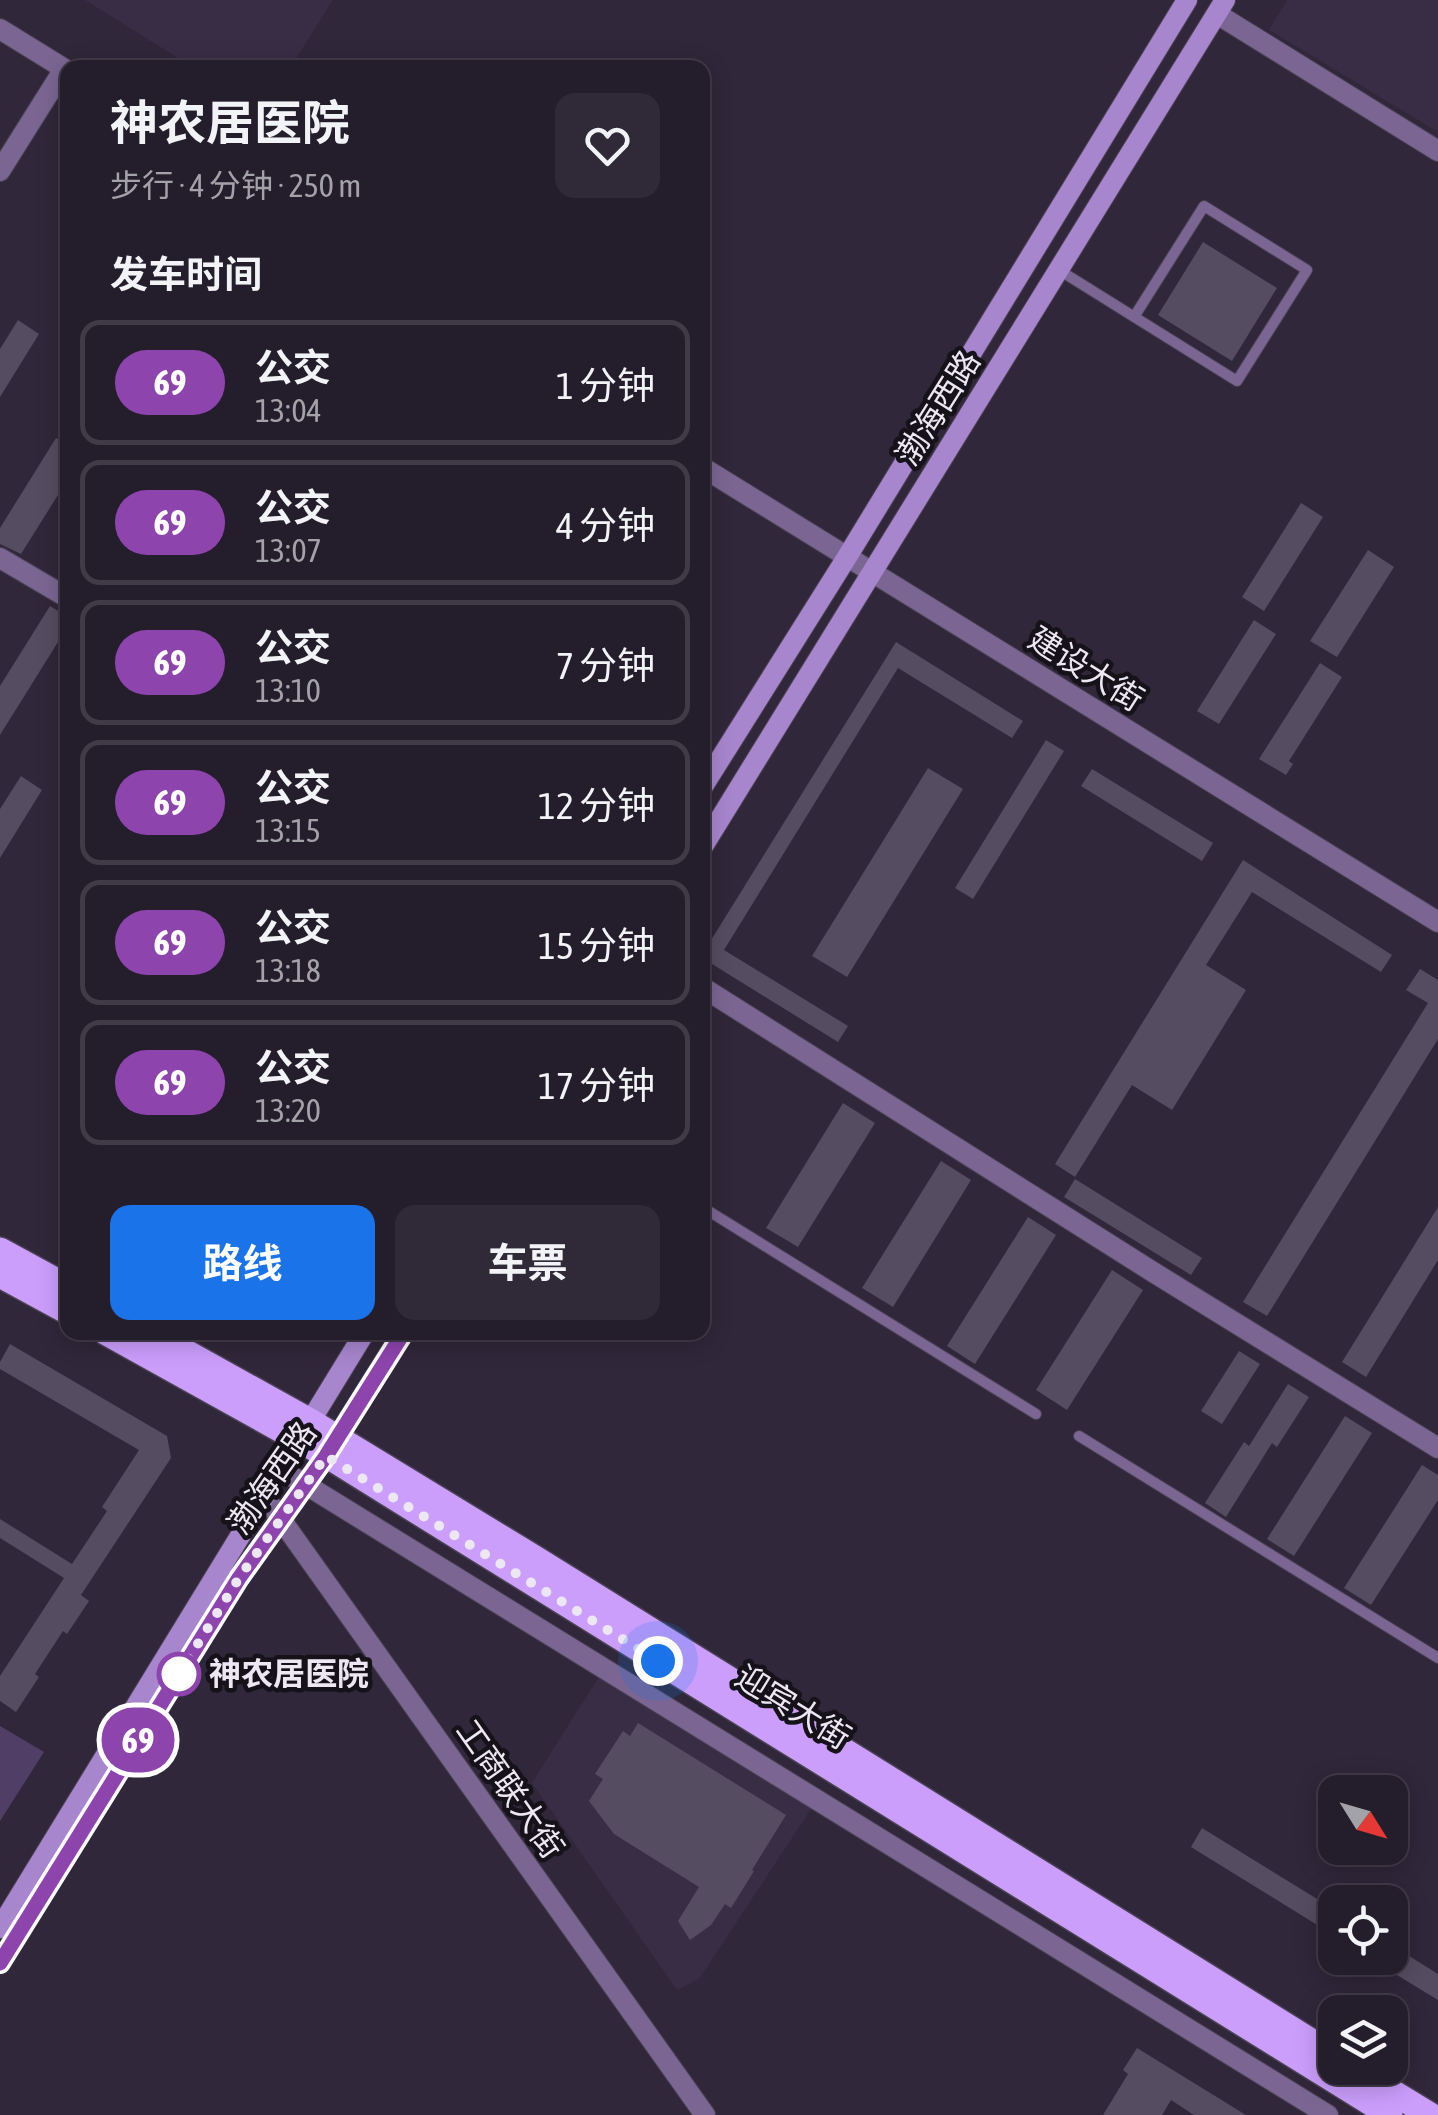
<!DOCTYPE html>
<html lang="zh">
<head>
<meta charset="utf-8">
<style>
  body { margin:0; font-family:"Asap Condensed","Noto Sans SC",sans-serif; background:#302a38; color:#f1f3f6; height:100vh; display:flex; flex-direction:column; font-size:38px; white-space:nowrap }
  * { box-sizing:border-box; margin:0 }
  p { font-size:32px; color:#a3a2a9 }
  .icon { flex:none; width:55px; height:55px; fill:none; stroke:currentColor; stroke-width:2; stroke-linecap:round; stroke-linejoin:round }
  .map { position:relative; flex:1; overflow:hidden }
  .details { position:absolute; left:60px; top:60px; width:650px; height:1280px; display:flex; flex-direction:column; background:#241d2c; border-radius:20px; box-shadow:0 5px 25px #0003,0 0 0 2px #413b48 }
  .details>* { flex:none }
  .badge { padding:0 20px; border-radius:32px; font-size:35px; line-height:65px }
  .needle { width:65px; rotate:127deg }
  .controls { position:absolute; left:1318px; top:1775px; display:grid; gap:20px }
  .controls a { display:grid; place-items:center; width:90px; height:90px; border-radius:20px; background:#241d2c; box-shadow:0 5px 25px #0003,0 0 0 2px #413b48; font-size:50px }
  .you { position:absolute; width:50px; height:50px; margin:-25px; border:8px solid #fff; border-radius:50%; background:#1a73e8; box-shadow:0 0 0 15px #1a73e833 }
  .map>.badge { position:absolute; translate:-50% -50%; box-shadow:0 0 0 5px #fff }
  h2 { padding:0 50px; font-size:38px; line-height:90px }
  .round { display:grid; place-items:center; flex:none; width:105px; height:105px; border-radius:20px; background:#302a38 }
  .summary { display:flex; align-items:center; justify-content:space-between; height:170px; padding:0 50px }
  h1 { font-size:48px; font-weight:700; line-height:75px }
  .primary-button { display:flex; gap:20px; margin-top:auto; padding:20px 50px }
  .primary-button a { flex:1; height:115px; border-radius:20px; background:#1a73e8; color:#fff; font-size:40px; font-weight:700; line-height:115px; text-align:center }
  .primary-button a+a { background:#302a38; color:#f1f3f6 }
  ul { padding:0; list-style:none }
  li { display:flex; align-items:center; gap:30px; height:125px; margin:0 20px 15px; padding:0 30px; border:5px solid #413b48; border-radius:20px }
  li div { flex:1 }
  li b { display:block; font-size:38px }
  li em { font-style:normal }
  li .badge { min-width:110px; font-weight:700; text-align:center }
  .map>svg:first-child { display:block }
  .built { fill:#392d46 }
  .green { fill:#513e66 }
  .building { fill:#564c61 }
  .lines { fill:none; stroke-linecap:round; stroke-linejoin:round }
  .service-casing { stroke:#4a4254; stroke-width:12 }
  .minor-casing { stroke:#4a4254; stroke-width:22 }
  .tertiary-casing { stroke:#4a4254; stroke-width:22 }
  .secondary-casing { stroke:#4a4254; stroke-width:22 }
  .primary-casing { stroke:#4a4254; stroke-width:28 }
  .service { stroke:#7b6693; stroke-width:10 }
  .minor { stroke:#7b6693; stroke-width:20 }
  .tertiary { stroke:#7b6693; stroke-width:20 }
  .secondary { stroke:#a886ce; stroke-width:20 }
  .primary { stroke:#cb9efc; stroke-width:25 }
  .line-casing { stroke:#fff; stroke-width:22 }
  .line { stroke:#8e44ad; stroke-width:15 }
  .walk { stroke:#ece7f3; stroke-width:10; stroke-dasharray:0 18 }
  .stop-dot { fill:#fff; stroke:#8e44ad; stroke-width:5 }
  .labels { text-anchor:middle; stroke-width:9; stroke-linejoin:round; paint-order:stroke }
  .street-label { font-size:32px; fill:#ece7f3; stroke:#16121a }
  .stop-label { font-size:32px; font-weight:bold; fill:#ece7f3; stroke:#16121a; text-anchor:start }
</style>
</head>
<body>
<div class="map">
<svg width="1438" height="2115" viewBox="0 0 1438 2115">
  <rect width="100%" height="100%" fill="#30273a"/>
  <path class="built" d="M85,0H333L291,67L194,68Z
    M1287,0H1438V132L1269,30Z
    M607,1664L819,1797L699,1979L677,1990L532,1783Z"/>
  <path class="green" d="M0,1726L44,1752L0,1821Z"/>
  <path class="building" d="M1203,242L1277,288L1232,361L1158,315Z
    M18,320L39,334L0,397V349Z
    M56,438L68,444V479L21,554L0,544V528Z
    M1301,503L1323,517L1264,611L1242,597Z
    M1368,550L1394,567L1337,657L1310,641Z
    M50,606L68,617V626L0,735V686Z
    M1254,620L1276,634L1219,724L1197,711Z
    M896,642L1023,721L1012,738L898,668L724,950L848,1026L838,1042L712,964L706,959V953L708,945Z
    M1320,663L1342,677L1289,761L1293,764L1286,775L1259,759Z
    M1046,740L1064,751L973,899L955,888Z
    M928,768L963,789L847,977L812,956Z
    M1092,769L1213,843L1202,861L1081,786Z
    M21,776L42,790L0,858V809Z
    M1243,860L1392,955L1381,972L1252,892L1206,965L1246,990L1172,1110L1132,1085L1075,1177L1055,1164Z
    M1420,969L1438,980V1039L1267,1316L1243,1302L1428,1003L1406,990Z
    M843,1103L875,1123L798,1247L766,1228Z
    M941,1161L971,1180L893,1307L862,1288Z
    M1075,1179L1202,1258L1191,1275L1064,1197Z
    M1438,1207V1260L1366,1377L1342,1362Z
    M1028,1217L1056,1235L975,1364L947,1346Z
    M1112,1270L1143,1290L1067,1410L1036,1390Z
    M10,1344L167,1436L171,1458L81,1595L89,1601L67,1634L63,1631L35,1674L39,1677L16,1712L0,1701V1676L64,1578L0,1538V1519L72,1564L107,1511L102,1507L139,1450L0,1369V1362Z
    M1239,1351L1260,1364L1222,1424L1201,1411Z
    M1288,1384L1309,1397L1277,1447L1272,1443L1226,1517L1205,1503L1244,1442L1249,1446Z
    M1345,1416L1372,1433L1294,1556L1267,1539Z
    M1422,1465L1438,1475V1500L1371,1605L1344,1588Z
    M638,1723L786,1815L752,1870L754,1871L731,1908L725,1904L711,1925L690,1940L678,1921L699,1887L614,1834L589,1801L603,1779L595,1774L623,1731L630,1736Z
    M1202,1828L1335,1910V1936L1191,1847Z
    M1390,1944L1438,1974V2000L1369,1958H1390Z
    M1137,2048L1246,2115H1194L1171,2100L1162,2115H1103L1128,2074L1123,2070Z"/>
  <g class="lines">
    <g class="service-casing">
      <path id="service" d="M1059,270L1237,381L1307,270L1204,206L1134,317
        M702,1207L1036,1414
        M1079,1436L1438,1658"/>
    </g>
    <g class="minor-casing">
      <path id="minor" d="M1217,14L1438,151
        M0,171L64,69
        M0,558L68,598
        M702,987L1153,1272L1438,1448
        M282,1470L1328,2115"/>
    </g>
    <g class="tertiary-casing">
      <path id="tertiary" d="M0,29L68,71
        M702,467L1438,922
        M265,1497L705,2115"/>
    </g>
    <g class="secondary-casing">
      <path id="secondary" d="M702,788L847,557L1187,0
        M702,848L1225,0
        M0,1928L365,1332
        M0,1963L239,1578L326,1455L403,1332"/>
    </g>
    <g class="primary-casing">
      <path id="primary" d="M0,1250L68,1287
        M0,1275L68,1312
        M105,1332L326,1455L1390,2115
        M150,1332L310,1421L538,1560L1335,2056
        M1353,2068L1430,2115"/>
    </g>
    <use href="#service" class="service"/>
    <use href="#minor" class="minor"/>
    <use href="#tertiary" class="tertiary"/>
    <use href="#secondary" class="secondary"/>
    <use href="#primary" class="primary"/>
  </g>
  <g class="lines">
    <g class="line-casing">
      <path id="line" d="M0,1963L239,1578L326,1456L404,1332"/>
    </g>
    <use href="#line" class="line"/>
    <path class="walk" d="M179,1674L239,1578L326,1456L658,1661"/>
  </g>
  <circle class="stop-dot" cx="179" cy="1674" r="20"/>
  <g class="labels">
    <g class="street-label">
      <text transform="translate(938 408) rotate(-58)" y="11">渤海西路</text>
      <text transform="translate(1086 669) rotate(32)" y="11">建设大街</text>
      <text transform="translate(272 1478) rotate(-55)" y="11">渤海西路</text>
      <text transform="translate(793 1707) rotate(32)" y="11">迎宾大街</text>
      <text transform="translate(510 1789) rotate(55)" y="11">工商联大街</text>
    </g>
    <g class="stop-label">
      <text x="209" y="1685">神农居医院</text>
    </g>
  </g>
</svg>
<div class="controls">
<a><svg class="needle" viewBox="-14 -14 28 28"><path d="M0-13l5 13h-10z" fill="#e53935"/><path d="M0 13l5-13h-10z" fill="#a3a2a9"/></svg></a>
<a><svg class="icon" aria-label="locate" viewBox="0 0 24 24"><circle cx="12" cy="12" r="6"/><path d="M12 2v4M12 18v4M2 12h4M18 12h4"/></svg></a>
<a><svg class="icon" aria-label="layers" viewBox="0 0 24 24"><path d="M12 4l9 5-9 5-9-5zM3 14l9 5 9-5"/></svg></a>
</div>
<div class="you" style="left:658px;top:1661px"></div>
<b class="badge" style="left:138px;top:1740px;background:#8e44ad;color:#fff">69</b>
<section class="details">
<div class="summary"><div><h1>神农居医院</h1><p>步行 · 4 分钟 · 250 m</p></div><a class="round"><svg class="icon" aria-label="heart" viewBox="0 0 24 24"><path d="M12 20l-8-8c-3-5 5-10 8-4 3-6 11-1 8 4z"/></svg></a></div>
<h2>发车时间</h2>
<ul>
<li><span class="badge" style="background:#8e44ad;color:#fff">69</span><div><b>公交</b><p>13:04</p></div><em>1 分钟</em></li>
<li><span class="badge" style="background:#8e44ad;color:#fff">69</span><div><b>公交</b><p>13:07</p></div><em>4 分钟</em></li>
<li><span class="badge" style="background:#8e44ad;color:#fff">69</span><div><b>公交</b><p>13:10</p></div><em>7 分钟</em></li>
<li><span class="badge" style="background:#8e44ad;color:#fff">69</span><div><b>公交</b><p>13:15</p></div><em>12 分钟</em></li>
<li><span class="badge" style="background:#8e44ad;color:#fff">69</span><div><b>公交</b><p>13:18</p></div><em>15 分钟</em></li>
<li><span class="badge" style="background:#8e44ad;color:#fff">69</span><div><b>公交</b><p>13:20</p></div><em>17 分钟</em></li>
</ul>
<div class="primary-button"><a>路线</a><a>车票</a></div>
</section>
</div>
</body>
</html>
